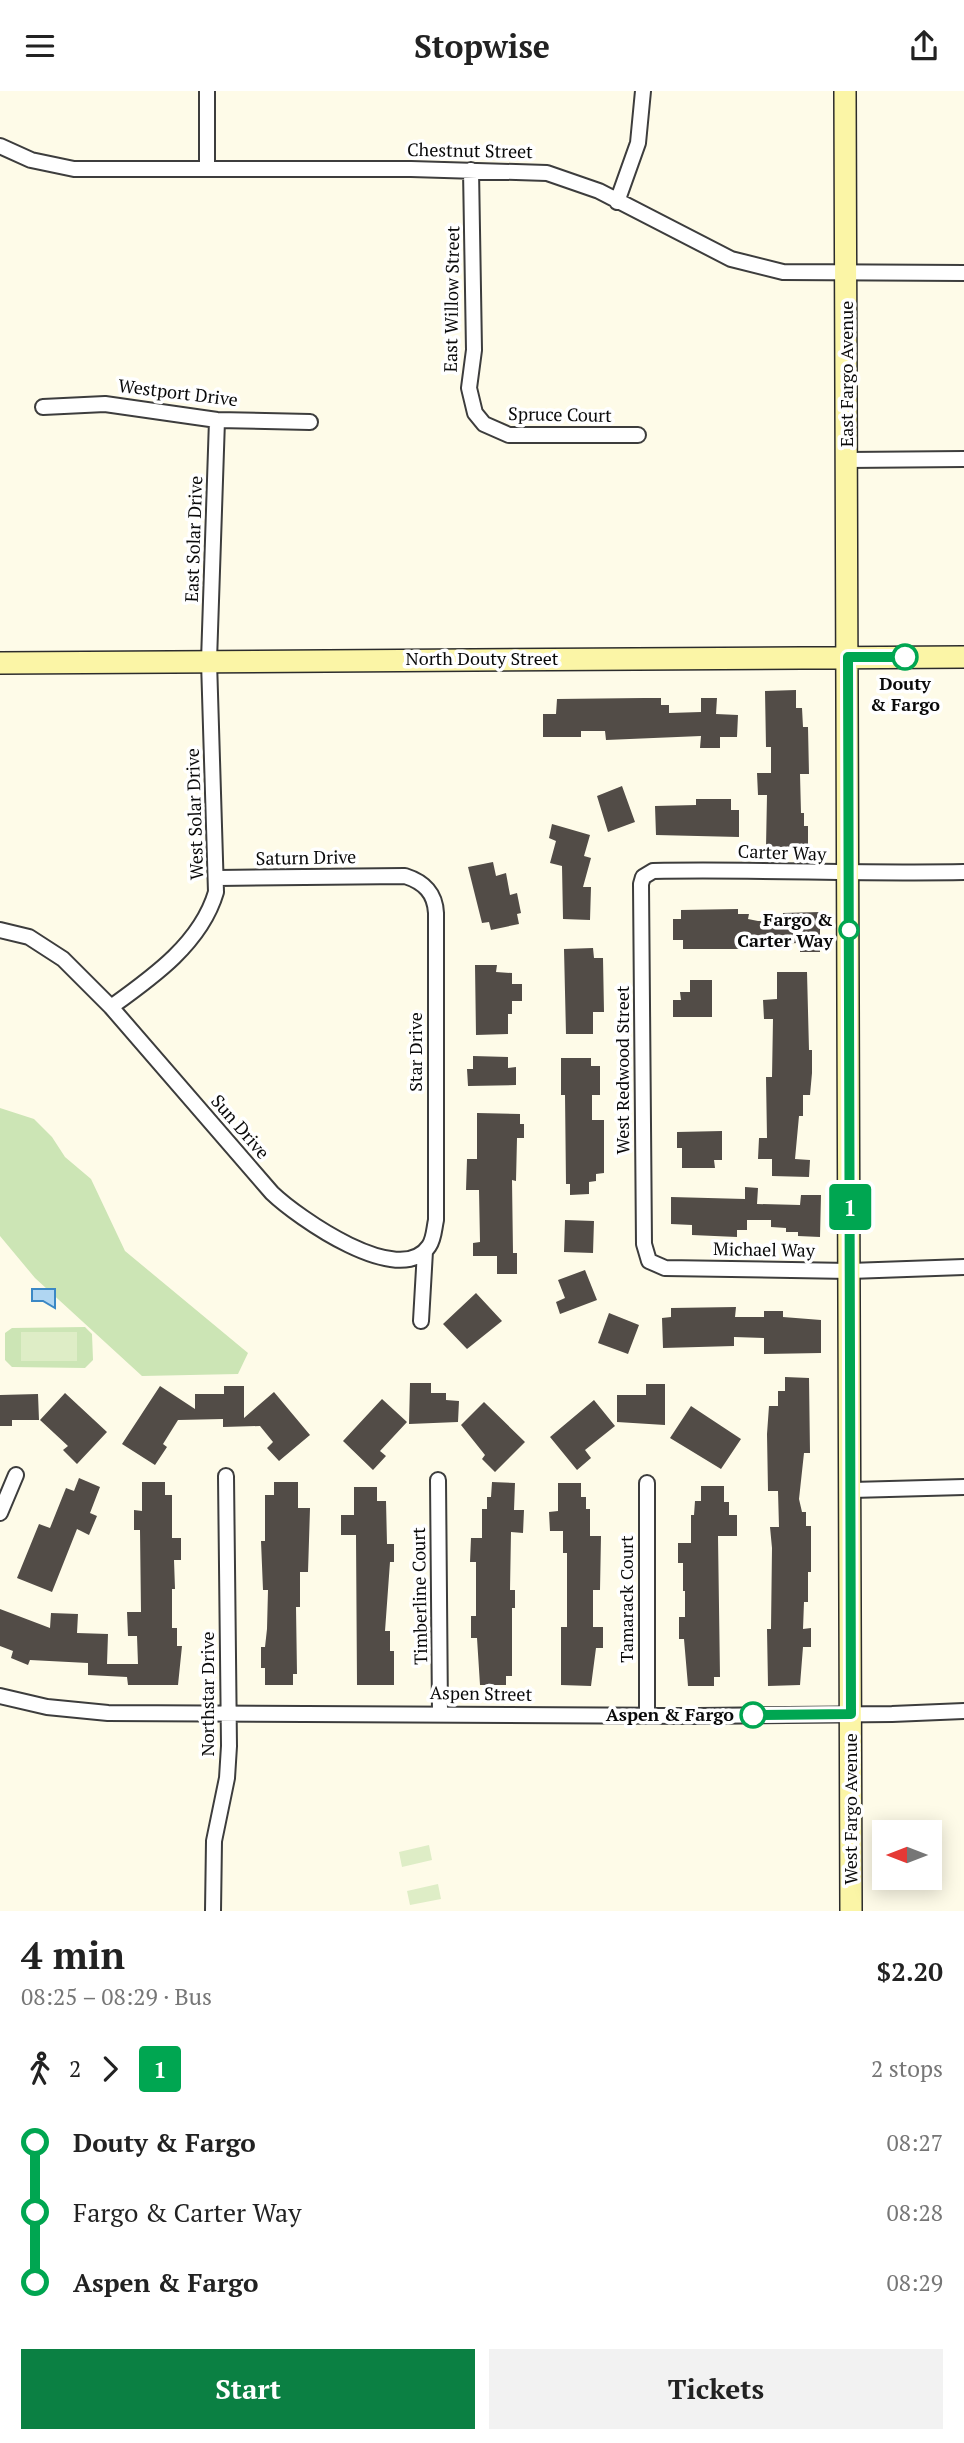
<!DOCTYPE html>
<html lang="en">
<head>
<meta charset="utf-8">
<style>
  body { margin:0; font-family:"PT Serif",serif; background:#f2f2f2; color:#222; height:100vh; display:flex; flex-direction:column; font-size:26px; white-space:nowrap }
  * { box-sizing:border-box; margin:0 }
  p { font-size:23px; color:#767676 }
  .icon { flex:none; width:38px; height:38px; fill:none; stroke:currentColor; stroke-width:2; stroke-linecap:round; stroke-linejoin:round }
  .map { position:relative; height:1820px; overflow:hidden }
  .sheet { display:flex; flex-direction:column; background:#fff; flex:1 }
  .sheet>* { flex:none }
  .badge { padding:0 14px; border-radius:5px; font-size:24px; line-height:46px }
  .needle { width:46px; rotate:270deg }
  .controls { position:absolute; left:872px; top:1729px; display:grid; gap:14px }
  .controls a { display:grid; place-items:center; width:70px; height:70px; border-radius:0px; background:#fff; box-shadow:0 4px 18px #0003; font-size:35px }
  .map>.badge { position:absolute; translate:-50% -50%; box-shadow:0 0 0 4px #fff }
  .legs { display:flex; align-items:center; gap:10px; height:77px; padding:0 21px; font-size:23px }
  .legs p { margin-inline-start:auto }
  .summary { display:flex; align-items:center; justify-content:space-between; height:119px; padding:0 21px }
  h1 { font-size:38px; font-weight:700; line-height:52px }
  .primary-button { display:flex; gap:14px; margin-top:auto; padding:14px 21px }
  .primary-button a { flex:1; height:80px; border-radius:0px; background:#0b8043; color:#fff; font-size:28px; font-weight:700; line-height:80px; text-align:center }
  .primary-button a+a { background:#f2f2f2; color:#222 }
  ul { padding:0 21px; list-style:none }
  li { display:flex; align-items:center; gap:24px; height:70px; font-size:26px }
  li i { display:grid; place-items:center; width:10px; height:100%; margin:0 9px; background:currentColor }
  li i::after { content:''; width:18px; height:18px; margin:-9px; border:5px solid; border-radius:50%; background:#fff }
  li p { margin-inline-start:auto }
  li:first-child i { background:linear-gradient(#0000 50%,currentColor 0) }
  li:last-child i { background:linear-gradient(currentColor 50%,#0000 0) }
  header { display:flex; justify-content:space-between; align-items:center; height:91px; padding:0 21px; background:#fff; font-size:32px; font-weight:700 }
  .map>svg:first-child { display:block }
  .green { fill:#cce5b5 }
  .pitch { fill:#deedc6 }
  .water { fill:#b0d6f2; stroke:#3b88c5; stroke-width:2 }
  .building { fill:#524c47 }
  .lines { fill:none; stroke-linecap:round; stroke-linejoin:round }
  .street-casing { stroke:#3d3d3d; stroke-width:18 }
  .secondary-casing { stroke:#2c2c2c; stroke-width:24 }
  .street { stroke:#fff; stroke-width:14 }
  .secondary { stroke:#fbf5a6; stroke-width:21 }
  .line-1-casing { stroke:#fff; stroke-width:16 }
  .line-1 { stroke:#00a651; stroke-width:10 }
  .stop-1-dot { fill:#fff; stroke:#00a651; stroke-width:3.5 }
  .labels { text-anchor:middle; stroke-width:7; stroke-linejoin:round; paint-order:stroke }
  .street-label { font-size:18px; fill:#0a0a0a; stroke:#fff }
  .stop-label { font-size:18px; font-weight:bold; fill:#0a0a0a; stroke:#fff; text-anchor:end }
</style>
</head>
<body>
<header><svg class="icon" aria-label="menu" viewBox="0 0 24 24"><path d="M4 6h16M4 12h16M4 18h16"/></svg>Stopwise<svg class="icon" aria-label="share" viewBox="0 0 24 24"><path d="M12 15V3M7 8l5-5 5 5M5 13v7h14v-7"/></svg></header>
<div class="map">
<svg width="964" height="1820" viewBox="0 0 964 1820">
  <rect width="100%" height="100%" fill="#fefbe8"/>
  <path class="green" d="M0,1017L34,1028L52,1046L65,1066L91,1088L125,1160L248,1262L238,1283L142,1285L35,1187L0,1145Z
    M85,1236L92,1243L93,1269L85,1277L12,1276L5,1269V1242L12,1237Z"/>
  <path class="pitch" d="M21,1241H77V1270H21Z
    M429,1754L432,1769L402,1776L399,1761Z
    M438,1793L441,1808L410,1814L407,1800Z"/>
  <path class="water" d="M32,1198H55V1217L43,1210H32Z"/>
  <path class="building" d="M796,599V617H802L803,636H808L809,683H800L801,722H804V735H808V757L766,756L767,704H758L757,682H771V656H766L765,600Z
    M644,607H661V614H669V622L701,621V607H717L716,623L738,624L737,646H720V657H700L701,645L606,649L605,640H581V646H543V623H556L557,608Z
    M622,695L635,731L608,741L597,705Z
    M696,708H731V719H739V746L656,744L655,715L696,714Z
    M552,733L590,744L584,765L591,767L583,796H591L590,829L563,828L562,775L550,772L556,750L549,747Z
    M493,771L496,785L506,782L510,804L517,802L521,822L517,823L519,833L491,839L489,831L482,832L468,776Z
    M738,818V823H749L748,828L758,830H783V822L820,821V861H800V852L757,853V858H683V849H673V828H681V819Z
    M593,857L594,867H603L604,921H593V943H566L564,858Z
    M475,874H497L496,881L512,882V893H522V910H512V923H508V943L476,944Z
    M777,881H807L809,959H812V982L810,1004H803V1025H799L795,1068L810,1069L809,1086L772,1085V1068H758L759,1047H767L766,986H772L773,928H764L763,909L777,908Z
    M690,889H712V926H673V909H681L680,901H690Z
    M473,965L508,966V977L516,976V994L468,995L467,978H473Z
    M561,967H591V975H600V1004H592V1029H604V1082L596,1083V1090L589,1091V1103L570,1104V1093H566L565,1004H561Z
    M477,1022L520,1023V1033H524V1047H517L516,1090L512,1089L513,1162H517V1183H497V1165H473V1152L480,1151L479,1099H466L467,1068H477Z
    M722,1040V1069H714L715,1077H682V1057H677V1041Z
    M745,1096L758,1097L757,1113L800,1114L801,1104H821L820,1146L798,1145V1141H786V1137L771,1136V1129H747V1139H737V1146L692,1144V1134L671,1133V1106L745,1108Z
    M565,1129L594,1130L593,1162L564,1161Z
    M585,1179L597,1209L560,1223L556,1211L565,1207L558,1189Z
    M476,1202L502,1230L467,1258L443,1233Z
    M736,1216L735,1226H764V1220H783V1226L821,1229V1262L764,1263V1247L734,1246V1255L663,1257L662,1227L671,1226V1217Z
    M609,1222L639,1234L628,1263L598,1252Z
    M785,1286L809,1287L810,1362H804L799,1408L802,1421H806V1435H811V1481H808V1511H804L803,1538L811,1537V1556H803L800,1594L768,1595L767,1538H771L772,1457L770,1436H779L778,1400H768L767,1343L769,1315H778V1300H785Z
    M410,1292H431V1302H446V1309L459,1310L458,1331L409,1333Z
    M646,1293H665V1334L617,1331V1304H646Z
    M160,1295L195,1318V1303H224V1295H244V1327L274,1301L310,1344L279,1370L267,1357L273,1351L260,1335L223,1336V1328L178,1329L163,1353L167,1356L155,1374L122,1353Z
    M65,1302L107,1341L77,1373L63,1359L68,1355L40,1329Z
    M38,1303L39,1329H12V1335H0V1304Z
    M382,1308L407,1331L380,1360L386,1365L373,1379L343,1350Z
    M594,1309L615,1335L585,1359L591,1367L577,1379L550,1346Z
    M484,1311L525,1351L495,1381L482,1368L485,1364L461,1334Z
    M691,1315L741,1348L721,1378L670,1347Z
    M79,1387L100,1396L90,1422L97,1425L89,1444L77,1438L52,1501L17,1487L39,1433L50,1437L66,1397L74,1400Z
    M142,1391H165V1404H172V1447H181V1469H174L175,1498H172V1537H177V1555H182L178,1594H128L127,1586L88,1584V1572L30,1569L28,1574L11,1567L13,1560L0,1555V1518L50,1537L51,1522L78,1523L77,1542L108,1543L107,1573H138L137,1545H128L127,1521H141L140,1439H134V1419L142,1420Z
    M274,1391H298V1417H310L308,1481H300V1516H296L297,1583H293V1594H265V1577H261V1556H265L267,1538L268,1499H263L261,1450H265V1404H274Z
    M492,1391L515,1392L514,1419H524L523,1442L511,1441L510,1499H515V1517H512V1585H506V1594H480L477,1547H471V1525H476V1471H470L471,1447H482V1418H487V1406H491Z
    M558,1392H581V1406H586V1418H590V1445H601L600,1499H593V1536H603V1557H596L591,1595L561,1594V1536H567V1462H563V1440H550L549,1421L558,1420Z
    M701,1395H724V1411H729V1424H737V1445H718L720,1586H714V1595H688L684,1548H679V1526H685V1500H683V1472H678V1452H691V1424H694L695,1410H701Z
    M354,1396H377V1410H386L387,1453H394V1471H390L385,1540H390V1560H394V1594H357L356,1444H341V1424H354Z"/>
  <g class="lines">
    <g class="street-casing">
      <path id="street" d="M207,0V78
        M0,55L31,69L74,78H411L547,82L599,100L731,168L783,181L964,182
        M471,79L474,259L469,297L475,322L484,333L509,344H638
        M617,111L638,52L643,0
        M43,316L105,313L217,329L310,331
        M847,369L964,368
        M964,781C860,783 757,778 653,780L643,786L641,793L644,1153L649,1170L665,1177L850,1180L964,1176
        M0,839L29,846L63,868L111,916L272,1102C297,1126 400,1199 429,1155C434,1148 434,1138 436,1129V822C435,802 424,791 405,785L218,787
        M111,916C153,886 201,852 216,801L209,570L217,329
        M421,1230L425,1160
        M438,1389L440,1621
        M852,1399L964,1396
        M0,1422L16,1384
        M0,1605L47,1616L108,1622L699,1625L892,1623L964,1620
        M647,1624V1392
        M213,1820L214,1750L227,1687L229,1655L226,1385"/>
    </g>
    <g class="secondary-casing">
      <path id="secondary" d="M845,0L851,1820
        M0,572L964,566"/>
    </g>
    <use href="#street" class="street"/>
    <use href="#secondary" class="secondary"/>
  </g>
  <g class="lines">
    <g class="line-1-casing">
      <path id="line-1" d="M753,1624L851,1623L848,566H905"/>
    </g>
    <use href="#line-1" class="line-1"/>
  </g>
  <g class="stop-1-dot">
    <circle cx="905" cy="566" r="12"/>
    <circle cx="849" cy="839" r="9"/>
    <circle cx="753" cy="1624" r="12"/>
  </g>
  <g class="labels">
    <g class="street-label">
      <text transform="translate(470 60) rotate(1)" y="6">Chestnut Street</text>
      <text transform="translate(452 208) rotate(-89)" y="6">East Willow Street</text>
      <text transform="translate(847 283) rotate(-90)" y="6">East Fargo Avenue</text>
      <text transform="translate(178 302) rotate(7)" y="6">Westport Drive</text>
      <text transform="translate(560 324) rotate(1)" y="6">Spruce Court</text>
      <text transform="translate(194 448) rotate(-88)" y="6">East Solar Drive</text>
      <text x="482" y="574">North Douty Street</text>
      <text transform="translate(195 723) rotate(-92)" y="6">West Solar Drive</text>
      <text transform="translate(782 762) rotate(2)" y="6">Carter Way</text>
      <text transform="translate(306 767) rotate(-1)" y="6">Saturn Drive</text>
      <text transform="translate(416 961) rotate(-90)" y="6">Star Drive</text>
      <text transform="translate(623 979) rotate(-90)" y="6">West Redwood Street</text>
      <text transform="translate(240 1036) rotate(49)" y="6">Sun Drive</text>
      <text transform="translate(764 1159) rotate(1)" y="6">Michael Way</text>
      <text transform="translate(420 1505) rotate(-91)" y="6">Timberline Court</text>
      <text transform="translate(627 1508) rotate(-90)" y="6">Tamarack Court</text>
      <text transform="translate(208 1603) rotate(-90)" y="6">Northstar Drive</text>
      <text transform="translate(481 1603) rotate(1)" y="6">Aspen Street</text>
      <text transform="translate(851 1718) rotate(-90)" y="6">West Fargo Avenue</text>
    </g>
    <g class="stop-label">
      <text x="905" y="599" text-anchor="middle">Douty<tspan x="905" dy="21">&amp; Fargo</tspan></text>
      <text x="833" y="835">Fargo &amp;<tspan x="833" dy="21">Carter Way</tspan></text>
      <text x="734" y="1630">Aspen &amp; Fargo</text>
    </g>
  </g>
</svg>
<div class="controls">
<a><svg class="needle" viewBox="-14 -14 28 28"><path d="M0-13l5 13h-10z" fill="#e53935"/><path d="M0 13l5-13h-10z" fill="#767676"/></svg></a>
</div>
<b class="badge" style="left:850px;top:1116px;background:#00a651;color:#fff">1</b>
</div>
<section class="sheet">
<div class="summary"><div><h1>4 min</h1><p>08:25 – 08:29 · Bus</p></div><b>$2.20</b></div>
<div class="legs"><svg class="icon" aria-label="walk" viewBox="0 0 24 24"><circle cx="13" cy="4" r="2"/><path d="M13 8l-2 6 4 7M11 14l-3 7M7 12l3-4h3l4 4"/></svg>2<svg class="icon" aria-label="forward" viewBox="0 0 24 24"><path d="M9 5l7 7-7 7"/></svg><b class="badge" style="background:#00a651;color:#fff">1</b><p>2 stops</p></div>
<ul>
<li><i style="color:#00a651"></i><b>Douty &amp; Fargo</b><p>08:27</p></li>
<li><i style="color:#00a651"></i><span>Fargo &amp; Carter Way</span><p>08:28</p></li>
<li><i style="color:#00a651"></i><b>Aspen &amp; Fargo</b><p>08:29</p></li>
</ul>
<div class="primary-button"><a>Start</a><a>Tickets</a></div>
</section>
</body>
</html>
